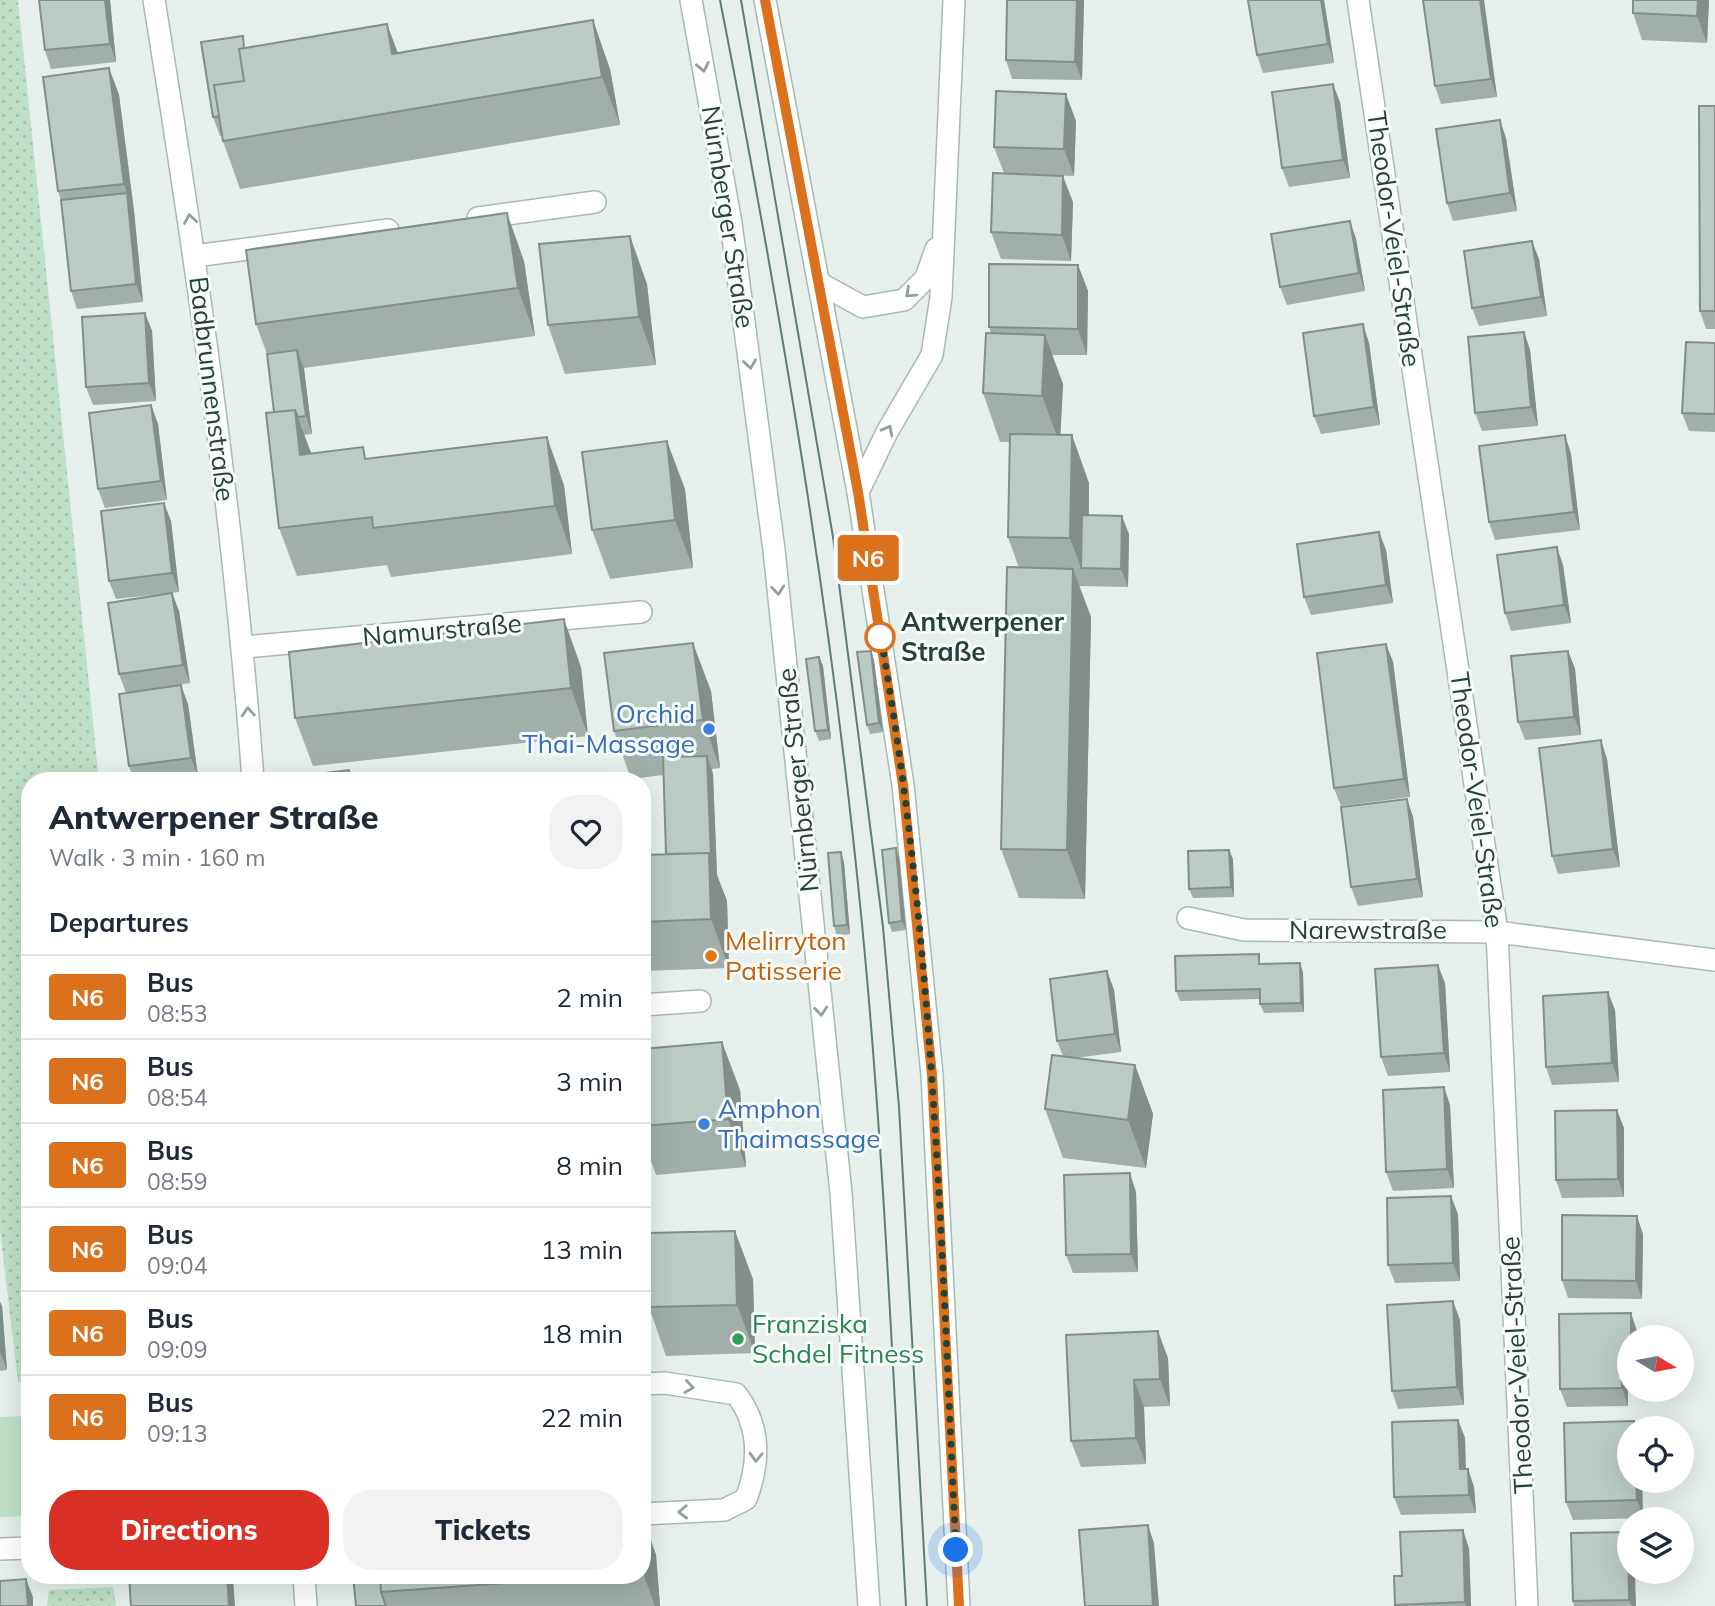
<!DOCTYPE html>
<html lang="en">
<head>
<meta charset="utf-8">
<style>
  body { margin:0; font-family:Mulish,sans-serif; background:#f2f2f3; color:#1f2937; height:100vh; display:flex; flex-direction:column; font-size:26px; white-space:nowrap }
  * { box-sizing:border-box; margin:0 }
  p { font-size:23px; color:#747a83 }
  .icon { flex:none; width:38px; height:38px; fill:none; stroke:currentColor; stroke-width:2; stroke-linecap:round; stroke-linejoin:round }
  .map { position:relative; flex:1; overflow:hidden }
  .sheet { position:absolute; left:21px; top:772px; width:630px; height:812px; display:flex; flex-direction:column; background:#fff; border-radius:28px; box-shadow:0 7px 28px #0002 }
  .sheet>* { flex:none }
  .badge { padding:0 14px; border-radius:5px; font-size:24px; line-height:46px }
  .needle { width:46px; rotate:100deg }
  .buttons { position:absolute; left:1617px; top:1325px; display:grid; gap:14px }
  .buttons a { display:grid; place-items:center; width:77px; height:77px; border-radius:50%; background:#fff; box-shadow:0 7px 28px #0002; font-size:35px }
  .you { position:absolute; width:35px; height:35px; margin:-18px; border:5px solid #fff; border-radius:50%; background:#1a73e8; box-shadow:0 0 0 10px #1a73e833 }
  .map>.badge { position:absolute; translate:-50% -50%; box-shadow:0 0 0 4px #fff }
  h2 { padding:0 28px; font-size:26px; line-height:63px }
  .round { display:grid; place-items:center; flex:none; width:74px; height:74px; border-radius:28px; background:#f2f2f3 }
  .head { display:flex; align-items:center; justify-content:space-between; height:119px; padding:0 28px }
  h1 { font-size:33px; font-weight:800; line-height:52px }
  .button { display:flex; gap:14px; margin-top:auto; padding:14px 28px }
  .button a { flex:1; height:80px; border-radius:28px; background:#d93025; color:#fff; font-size:28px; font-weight:800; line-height:80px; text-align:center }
  .button a+a { background:#f2f2f3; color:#1f2937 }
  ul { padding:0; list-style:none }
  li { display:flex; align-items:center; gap:21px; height:84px; padding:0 28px; border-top:2px solid #e0e1e3 }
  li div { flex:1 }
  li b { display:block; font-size:26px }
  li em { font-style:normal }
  li .badge { min-width:77px; font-weight:700; text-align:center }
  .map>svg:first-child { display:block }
  .grass { fill:#bfe0c8 }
  .garden { fill:url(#garden-dots) }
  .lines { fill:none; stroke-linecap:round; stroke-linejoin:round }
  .street-casing { stroke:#a8b8b2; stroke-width:24 }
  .secondary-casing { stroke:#a4bbb3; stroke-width:24 }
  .street { stroke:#fff; stroke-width:21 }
  .secondary { stroke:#fff; stroke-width:21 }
  .tram { stroke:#5f7d75; stroke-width:2 }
  .wall { fill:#a1aea9 }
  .shaded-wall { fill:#838d89 }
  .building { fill:#bbcac4; stroke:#838d89; stroke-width:2 }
  .oneway { stroke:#92a09c }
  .line-casing { stroke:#fff; stroke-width:16 }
  .line { stroke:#db711d; stroke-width:10 }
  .walk { stroke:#24423a; stroke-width:7; stroke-dasharray:0 12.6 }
  .stop-dot { fill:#fff; stroke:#db711d; stroke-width:3.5 }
  .shop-dot { fill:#3f7fe0; stroke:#f7fbf9; stroke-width:2.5 }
  .food-dot { fill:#e8710a; stroke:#f7fbf9; stroke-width:2.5 }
  .leisure-dot { fill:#2e9e5b; stroke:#f7fbf9; stroke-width:2.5 }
  .labels { text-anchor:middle; stroke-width:6; stroke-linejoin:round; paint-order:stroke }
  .street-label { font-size:26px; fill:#24423a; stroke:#f7fbf9 }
  .stop-label { font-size:26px; font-weight:bold; fill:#24423a; stroke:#f7fbf9; text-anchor:start }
  .shop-label { font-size:26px; fill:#366cbe; stroke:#f7fbf9; text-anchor:end }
  .food-label { font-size:26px; fill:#c56008; stroke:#f7fbf9; text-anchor:start }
  .leisure-label { font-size:26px; fill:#27864d; stroke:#f7fbf9; text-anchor:start }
</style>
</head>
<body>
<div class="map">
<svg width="1715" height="1606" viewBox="0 0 1715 1606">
  <defs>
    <pattern id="garden-dots" width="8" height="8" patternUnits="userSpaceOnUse" patternTransform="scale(1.75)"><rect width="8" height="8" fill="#bfe0c8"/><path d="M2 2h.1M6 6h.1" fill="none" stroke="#a4c1ad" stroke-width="1.8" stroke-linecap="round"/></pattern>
  </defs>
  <rect width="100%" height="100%" fill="#e6efeb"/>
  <path class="grass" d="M30,1416V1516L0,1517V1417Z"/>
  <path class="garden" d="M0,0H18L99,780H30V1381L18,1382L0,1229Z
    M113,1587L116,1606H47L49,1590Z"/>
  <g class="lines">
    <g class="street-casing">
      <path id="street" d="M154,0C196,259 234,519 253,780
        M1358,0L1497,932L1527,1606
        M478,218L595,202
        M195,256L388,230
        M821,284L863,307L904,300L926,278L936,249
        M858,492L887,432L932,355L941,297L954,0
        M244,647L641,612
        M1188,918L1244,930L1497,932L1715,960
        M642,1005L700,1001
        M642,1384L665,1383L736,1394C761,1426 760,1462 746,1499L724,1510L642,1514
        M0,1549L30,1548
        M304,1575L306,1606"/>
    </g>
    <g class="secondary-casing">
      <path id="secondary" d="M691,0L731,223L774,550L841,1193L869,1606
        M765,0L858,492L903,785L932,1075L959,1606"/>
    </g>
    <use href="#street" class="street"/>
    <use href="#secondary" class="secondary"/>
    <path class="tram" d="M720,0C780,305 832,615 862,924C884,1151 893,1379 906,1606
      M741,0L833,537L883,927L899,1107L927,1606"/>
  </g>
  <path class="wall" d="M110,0L116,62L51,69L45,50Z
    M1007,0H1084L1082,80L1012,79L1006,60Z
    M1324,0L1334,63L1263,73L1257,55Z
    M1423,0H1484L1497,97L1441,104L1435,86Z
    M1633,0H1709L1707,43L1642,40L1633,13Z
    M247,47L398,53L610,69L620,125L240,189L223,141L222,135L220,136L213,117Z
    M109,68L119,95L134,211L143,302L77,309L71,291L61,200L58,191Z
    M1340,102L1350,178L1289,187L1282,168Z
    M1715,106V329H1706L1700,311Z
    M1076,121L1074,176L1004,173L994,147Z
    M1506,138L1517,211L1453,221L1447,203Z
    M1073,202L1071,261L1001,259L991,232Z
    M1350,221L1356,239L1365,291L1287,305L1280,287Z
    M1539,259L1547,316L1479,326L1472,308Z
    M524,261L535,336L304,368L312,434L304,435L311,453L368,459L564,485L572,554L391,577L387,565L297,576L279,528L274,412L267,354L256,324Z
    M1078,265L1088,291L1087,355H1052L1063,384L1060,434L1089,483V515L1129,534L1128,587L1079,586L1091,617L1085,899L1019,898L1001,849L1019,568L1008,537L1009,442H1000L983,393L991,333L989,327Z
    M647,284L656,365L565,374L548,325Z
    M145,313L152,331L156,401L93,405L86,387Z
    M1363,324L1369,343L1380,425L1321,434L1314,416Z
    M1524,332L1530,350L1538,426L1482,431L1475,413Z
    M1715,343V432L1689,431L1682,413Z
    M151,405L158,424L167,500L105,508L98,489Z
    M1565,435L1571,454L1580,530L1495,540L1489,522Z
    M685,489L693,568L610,579L592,530Z
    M164,503L171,521L179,592L116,599L109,581Z
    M1379,532L1386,550L1393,603L1311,615L1304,597Z
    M1563,565L1571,623L1511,631L1505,613Z
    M172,593L179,611L190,683L126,693L119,674Z
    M1386,644L1393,662L1410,797L1341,806L1334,788Z
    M871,651L874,660L883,732L870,734L867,725Z
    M1568,651L1575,669L1581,735L1525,740L1518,722Z
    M819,657L823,666L831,739L819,741L815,731Z
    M581,667L588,736L313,766L295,718Z
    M711,691L720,768L712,769L713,774L717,875L727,901L729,968L643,971L642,855L666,854L663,775L631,779L614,731Z
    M188,704L198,776L166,780H134L129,766Z
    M1607,759L1620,867L1558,874L1552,856Z
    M1407,799L1413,817L1423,897L1358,906L1351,887Z
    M899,857L906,930L892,932L889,923Z
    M1233,859L1234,897L1193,898L1189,889Z
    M844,862L850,934L837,936L834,926Z
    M1300,963L1303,973L1304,1012L1264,1013L1260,1004V999L1180,1001L1176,991L1263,964Z
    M1107,971L1114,990L1121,1052L1075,1058L1135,1065L1153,1114L1146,1168L1063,1158L1045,1109L1063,1056L1057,1041Z
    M1445,983L1450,1072L1388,1076L1381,1057Z
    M1615,1010L1619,1082L1552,1085L1546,1067Z
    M642,1049L740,1090L746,1167L656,1175L642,1136Z
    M1444,1087L1450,1105L1454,1188L1393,1191L1386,1172Z
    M1624,1128V1197L1562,1198L1556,1180Z
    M1136,1192L1138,1272L1073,1273L1066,1255Z
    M1458,1214L1460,1281L1395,1283L1388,1265Z
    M1643,1234L1642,1299L1568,1298L1562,1280Z
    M753,1279L755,1353L666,1356L649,1307Z
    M0,1302L2,1306L7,1370L0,1371Z
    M1460,1320L1464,1405L1398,1409L1392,1391Z
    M1637,1331V1337H1629V1368H1628V1406L1567,1407L1560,1389Z
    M1066,1335L1168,1358L1170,1406L1144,1407L1146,1464L1081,1467L1071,1441Z
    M1458,1420L1465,1438L1466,1469H1468L1474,1487L1476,1513L1401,1515L1394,1497Z
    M1634,1421L1637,1428H1629V1480H1642L1643,1518L1573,1520L1566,1502Z
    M642,1516L656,1555L660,1606H356L353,1575H642Z
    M1571,1533L1636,1606H1574L1573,1601Z
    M1469,1548L1471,1606H1395L1402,1576Z"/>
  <path class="shaded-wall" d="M105,0H110L116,62L110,44Z
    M1077,0H1084L1082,80L1075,62Z
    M1321,0H1324L1334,63L1328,44Z
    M1480,0H1484L1497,97L1491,79Z
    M1698,0H1709L1707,43L1697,16Z
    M593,20L610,69L620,125L602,77Z
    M387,24L405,72L392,54Z
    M109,68L119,95L134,211L124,184Z
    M1333,84L1340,102L1350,178L1343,160Z
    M1066,94L1076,121L1074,176L1064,149Z
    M1500,120L1506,138L1517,211L1510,193Z
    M1063,176L1073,202L1071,261L1062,235Z
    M127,193L134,211L143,302L136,284Z
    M507,213L524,261L535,336L518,288Z
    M1350,221L1356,239L1365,291L1359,273Z
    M630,236L647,284L656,365L639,317Z
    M1532,241L1539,259L1547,316L1541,297Z
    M1078,265L1088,291L1087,355L1078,329Z
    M145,313L152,331L156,401L149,383Z
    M1363,324L1369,343L1380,425L1374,407Z
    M1524,332L1530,350L1538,426L1531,407Z
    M1045,335L1063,384L1060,444L1042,396Z
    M297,350L304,369L312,434L306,416Z
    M151,405L158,424L167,500L161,481Z
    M295,410L313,458L300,455Z
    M1072,435L1089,483L1088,568H1081L1070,538Z
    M1565,435L1571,454L1580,530L1574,512Z
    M547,437L564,485L572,554L555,506Z
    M667,441L685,489L693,568L675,520Z
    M164,503L171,521L179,592L172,573Z
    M1122,516L1129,534L1128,587L1121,569Z
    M1379,532L1386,550L1393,603L1386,585Z
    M1557,547L1563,565L1571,623L1564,605Z
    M1073,569L1091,617L1085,899L1067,850Z
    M172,593L179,611L190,683L183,665Z
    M564,619L581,667L588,736L571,688Z
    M693,643L711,691L720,768L703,720Z
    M1386,644L1393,662L1410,797L1404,779Z
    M871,651L874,660L883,732L879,723Z
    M1568,651L1575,669L1581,735L1574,717Z
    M819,657L823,666L831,739L828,730Z
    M181,685L188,704L198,776L191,758Z
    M1601,740L1607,759L1620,867L1613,849Z
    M707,756L713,774L717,875L727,901L729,968L711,919Z
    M1407,799L1413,817L1423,897L1417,879Z
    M896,848L899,857L906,930L902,921Z
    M1229,850L1233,859L1234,897L1231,887Z
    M841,852L844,862L850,934L847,925Z
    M1300,963L1303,973L1304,1012L1301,1003Z
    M1438,965L1445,983L1450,1072L1444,1053Z
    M1107,971L1114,990L1121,1052L1115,1034Z
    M1608,992L1615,1010L1619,1082L1612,1063Z
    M722,1042L740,1090L746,1167L728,1119Z
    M1135,1065L1153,1114L1146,1168L1128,1120Z
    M1444,1087L1450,1105L1454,1188L1447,1169Z
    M1617,1110L1624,1128V1197L1618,1179Z
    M1130,1173L1136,1192L1138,1272L1131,1254Z
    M1451,1196L1458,1214L1460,1281L1453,1263Z
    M1637,1216L1643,1234L1642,1299L1636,1281Z
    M735,1231L753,1279L755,1353L737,1305Z
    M1453,1301L1460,1320L1464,1405L1457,1387Z
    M0,1302L2,1306L7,1370L0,1352Z
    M1631,1313L1637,1331V1337H1631Z
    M1158,1331L1168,1358L1170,1406L1160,1379Z
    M1621,1350L1628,1368V1406L1622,1388Z
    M1134,1380L1144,1407L1146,1464L1136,1438Z
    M1458,1420L1465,1438L1466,1487L1460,1469Z
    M1468,1469L1474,1487L1476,1513L1469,1495Z
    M1636,1480H1642L1643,1518L1637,1500Z
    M642,1516L656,1555L660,1606H655L643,1573Z
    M1148,1525L1154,1543L1159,1606H1153Z
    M1463,1530L1469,1548L1471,1606H1466L1465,1602Z
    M1628,1532L1629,1536V1572H1635L1636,1606H1632L1629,1600Z
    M227,1575H232L233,1578L235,1606H229Z
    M26,1579L33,1597V1606H28Z"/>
  <path class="building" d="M39,0H105L110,44L45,50Z
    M1007,0H1077L1075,62L1006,60Z
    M1248,0H1321L1328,44L1257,55Z
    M1423,0H1480L1491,79L1435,86Z
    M1633,0H1698L1697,16L1633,13Z
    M593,20L602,77L223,141L214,85L244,81L239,49L387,24L392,54Z
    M243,36L244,48L239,49L244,81L214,85L219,116L213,117L201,42Z
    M109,68L124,184L58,191L43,77Z
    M1333,84L1343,160L1282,168L1272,92Z
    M996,91L1066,94L1064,149L994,147Z
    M1699,106H1715V311H1700Z
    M1500,120L1510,193L1447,203L1436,129Z
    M993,173L1063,176L1062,235L991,232Z
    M127,193L136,284L71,291L61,200Z
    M507,213L518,288L256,324L246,250Z
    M1350,221L1359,273L1280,287L1271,234Z
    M630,236L639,317L548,325L539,244Z
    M1532,241L1541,297L1472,308L1464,251Z
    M989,264L1078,265V329L989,327Z
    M145,313L149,383L86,387L82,317Z
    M1363,324L1374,407L1314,416L1303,333Z
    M1524,332L1531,407L1475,413L1468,337Z
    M986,333L1045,335L1042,396L983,393Z
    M1686,342L1715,343V414L1682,413Z
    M297,350L306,416L298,417L295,410L274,412L267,354Z
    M151,405L161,481L98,489L89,413Z
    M295,410L300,455L363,447L365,459L547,437L555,506L373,528L372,517L279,528L266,413Z
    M1010,434L1072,435L1070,538L1008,537Z
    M1565,435L1574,512L1489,522L1479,446Z
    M667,441L675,520L592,530L582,452Z
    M164,503L172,573L109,581L101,511Z
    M1082,515L1122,516L1121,569L1081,568Z
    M1379,532L1386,585L1304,597L1297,544Z
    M1557,547L1564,605L1505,613L1497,555Z
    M1007,567L1073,569L1067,850L1001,849Z
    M172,593L183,665L119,674L108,603Z
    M564,619L571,688L295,718L289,652Z
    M693,643L703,720L614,731L604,653Z
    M1386,644L1404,779L1334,788L1317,653Z
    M871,651L879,723L867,725L857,652Z
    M1568,651L1574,717L1518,722L1511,656Z
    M819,657L828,730L815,731L806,659Z
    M181,685L191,758L129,766L119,694Z
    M1601,740L1613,849L1552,856L1539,748Z
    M707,756L711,857L709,853L666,854L663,757Z
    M349,770L350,780H308V775Z
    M1407,799L1417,879L1351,887L1341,807Z
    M896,848L902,921L889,923L882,850Z
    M1229,850L1231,887L1189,889L1188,851Z
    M841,852L847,925L834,926L828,853Z
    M709,853L711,919L642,922V855Z
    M1259,954V964L1300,963L1301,1003L1260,1004V989L1176,991L1175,956Z
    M1438,965L1444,1053L1381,1057L1375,969Z
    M1107,971L1115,1034L1057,1041L1050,979Z
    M1608,992L1612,1063L1546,1067L1543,996Z
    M722,1042L728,1119L642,1126V1049Z
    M1052,1055L1135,1065L1128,1120L1045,1109Z
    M1444,1087L1447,1169L1386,1172L1383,1090Z
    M1617,1110L1618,1179L1556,1180L1555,1111Z
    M1130,1173L1131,1254L1066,1255L1064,1175Z
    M1451,1196L1453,1263L1388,1265L1387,1198Z
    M1562,1215L1637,1216L1636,1281L1562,1280Z
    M735,1231L737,1305L649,1307L647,1233Z
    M1453,1301L1457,1387L1392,1391L1387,1305Z
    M1631,1313V1337H1629V1350H1621L1622,1388L1560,1389L1559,1314Z
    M1158,1331L1160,1379L1134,1380L1136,1438L1071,1441L1066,1335Z
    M1458,1420L1460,1469H1468L1469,1495L1394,1497L1392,1422Z
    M1634,1421V1428H1629V1480H1636L1637,1500L1566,1502L1564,1423Z
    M1148,1525L1153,1606H1085L1079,1530Z
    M1463,1530L1465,1602L1395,1605L1394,1576H1402L1400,1532Z
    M1628,1532L1629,1600L1573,1601L1571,1533Z
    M129,1575H227L229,1606H131Z
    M353,1575H380L381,1592L386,1606H356Z
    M380,1575H621L381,1592Z
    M26,1579L28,1606H0V1581Z"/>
  <defs><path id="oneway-chevron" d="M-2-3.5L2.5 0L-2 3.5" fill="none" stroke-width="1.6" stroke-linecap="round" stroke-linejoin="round" transform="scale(1.75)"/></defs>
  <g class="oneway">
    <use href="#oneway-chevron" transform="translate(703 67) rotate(79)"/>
    <use href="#oneway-chevron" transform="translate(190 219) rotate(-99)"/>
    <use href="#oneway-chevron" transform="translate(910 293) rotate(138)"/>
    <use href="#oneway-chevron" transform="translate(750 364) rotate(82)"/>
    <use href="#oneway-chevron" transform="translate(888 430) rotate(-62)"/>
    <use href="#oneway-chevron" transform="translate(778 590) rotate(84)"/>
    <use href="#oneway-chevron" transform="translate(248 712) rotate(-94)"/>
    <use href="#oneway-chevron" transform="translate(821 1011) rotate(84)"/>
    <use href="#oneway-chevron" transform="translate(689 1387) rotate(8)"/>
    <use href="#oneway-chevron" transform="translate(756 1457) rotate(92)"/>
    <use href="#oneway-chevron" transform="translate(683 1512) rotate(178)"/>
  </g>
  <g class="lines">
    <g class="line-casing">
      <path id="line" d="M765,0L858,492L903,785L932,1075L959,1606"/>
    </g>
    <use href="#line" class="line"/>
    <path class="walk" d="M880,637V633C934,935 941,1244 956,1550"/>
  </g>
  <circle class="stop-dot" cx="880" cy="637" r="14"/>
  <g class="shop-dot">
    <circle cx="709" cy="729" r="7"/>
    <circle cx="704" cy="1124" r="7"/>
  </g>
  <circle class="food-dot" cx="711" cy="956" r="7"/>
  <circle class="leisure-dot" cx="738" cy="1339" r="7"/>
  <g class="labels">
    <g class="street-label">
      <text transform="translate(728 217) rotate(81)" y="9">Nürnberger Straße</text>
      <text transform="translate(1394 239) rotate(82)" y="9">Theodor-Veiel-Straße</text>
      <text transform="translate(212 389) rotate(83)" y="9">Badbrunnenstraße</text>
      <text transform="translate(442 630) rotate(-5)" y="9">Namurstraße</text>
      <text transform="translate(798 780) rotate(-96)" y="9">Nürnberger Straße</text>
      <text transform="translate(1477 800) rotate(82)" y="9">Theodor-Veiel-Straße</text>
      <text x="1368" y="939">Narewstraße</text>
      <text transform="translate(1517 1365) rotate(-93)" y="9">Theodor-Veiel-Straße</text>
    </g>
    <g class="stop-label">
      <text x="901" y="631">Antwerpener<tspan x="901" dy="30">Straße</tspan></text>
    </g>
    <g class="shop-label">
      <text x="695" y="723">Orchid<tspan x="695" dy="30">Thai-Massage</tspan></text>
      <text x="718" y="1118" text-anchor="start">Amphon<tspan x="718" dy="30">Thaimassage</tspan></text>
    </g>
    <g class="food-label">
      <text x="725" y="950">Melirryton<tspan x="725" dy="30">Patisserie</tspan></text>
    </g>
    <g class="leisure-label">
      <text x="752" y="1333">Franziska<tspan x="752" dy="30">Schdel Fitness</tspan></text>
    </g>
  </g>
</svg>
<div class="buttons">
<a><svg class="needle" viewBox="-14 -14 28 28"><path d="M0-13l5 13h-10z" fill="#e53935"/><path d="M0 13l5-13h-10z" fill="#747a83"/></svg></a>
<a><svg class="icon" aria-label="locate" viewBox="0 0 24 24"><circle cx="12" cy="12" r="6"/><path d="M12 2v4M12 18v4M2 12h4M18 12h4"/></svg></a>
<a><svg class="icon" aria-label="layers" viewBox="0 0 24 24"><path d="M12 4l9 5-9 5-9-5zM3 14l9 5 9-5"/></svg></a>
</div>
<div class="you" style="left:956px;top:1550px"></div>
<b class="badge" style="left:868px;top:558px;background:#db711d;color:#fff">N6</b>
<section class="sheet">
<div class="head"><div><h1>Antwerpener Straße</h1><p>Walk · 3 min · 160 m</p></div><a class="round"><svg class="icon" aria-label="heart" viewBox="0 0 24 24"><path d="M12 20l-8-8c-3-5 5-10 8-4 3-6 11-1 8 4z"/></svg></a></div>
<h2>Departures</h2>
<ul>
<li><span class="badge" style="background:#db711d;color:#fff">N6</span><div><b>Bus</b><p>08:53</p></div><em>2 min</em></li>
<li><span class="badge" style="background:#db711d;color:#fff">N6</span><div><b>Bus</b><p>08:54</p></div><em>3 min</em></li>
<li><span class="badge" style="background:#db711d;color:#fff">N6</span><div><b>Bus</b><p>08:59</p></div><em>8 min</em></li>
<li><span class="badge" style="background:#db711d;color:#fff">N6</span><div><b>Bus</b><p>09:04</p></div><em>13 min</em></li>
<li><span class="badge" style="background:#db711d;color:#fff">N6</span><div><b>Bus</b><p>09:09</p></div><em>18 min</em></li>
<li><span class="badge" style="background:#db711d;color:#fff">N6</span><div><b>Bus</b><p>09:13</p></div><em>22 min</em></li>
</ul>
<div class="button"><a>Directions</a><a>Tickets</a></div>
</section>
</div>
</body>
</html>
